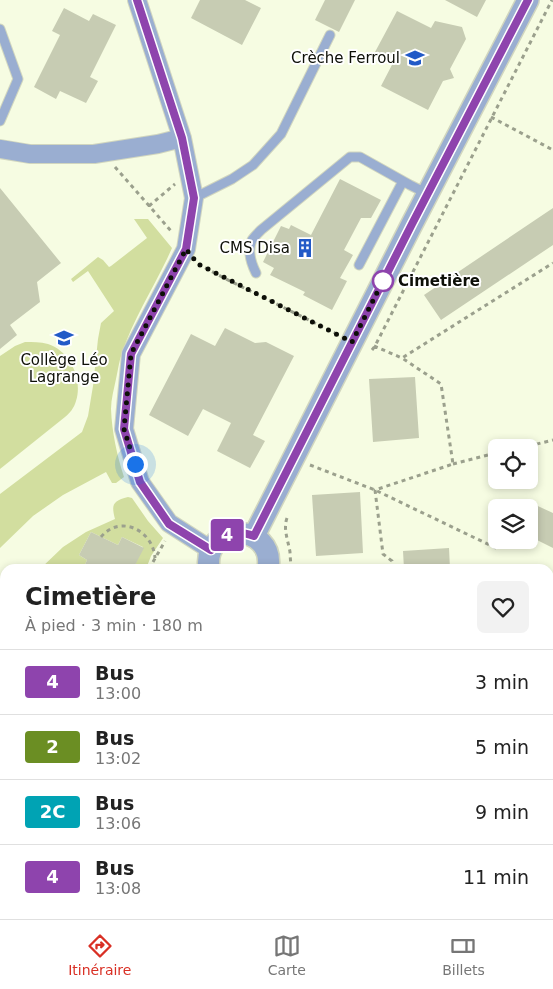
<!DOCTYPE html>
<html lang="fr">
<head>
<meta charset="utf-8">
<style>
  body { margin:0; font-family:"DejaVu Sans",sans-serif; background:#f2f2f2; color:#222; height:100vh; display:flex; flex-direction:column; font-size:19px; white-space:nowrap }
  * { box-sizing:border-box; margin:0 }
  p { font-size:16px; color:#767676 }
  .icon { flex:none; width:28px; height:28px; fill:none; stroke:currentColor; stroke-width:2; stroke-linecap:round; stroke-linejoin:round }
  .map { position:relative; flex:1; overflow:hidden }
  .sheet { position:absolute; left:0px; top:564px; width:554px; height:356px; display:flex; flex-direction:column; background:#fff; border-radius:15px 15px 0 0; box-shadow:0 2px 8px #0003 }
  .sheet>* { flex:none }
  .badge { padding:0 10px; border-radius:4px; font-size:18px; line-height:32px }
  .tools { position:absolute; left:488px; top:439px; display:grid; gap:10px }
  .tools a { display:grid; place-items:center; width:50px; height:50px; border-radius:8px; background:#fff; box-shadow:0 2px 8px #0003; font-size:25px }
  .you { position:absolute; width:25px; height:25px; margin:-12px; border:4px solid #fff; border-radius:50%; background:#1a73e8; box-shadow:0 0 0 8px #1a73e833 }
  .map>.badge { position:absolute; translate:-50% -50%; box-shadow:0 0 0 2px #fff }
  .round { display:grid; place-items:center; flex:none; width:52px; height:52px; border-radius:8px; background:#f2f2f2 }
  .overview { display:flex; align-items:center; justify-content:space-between; height:85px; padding:0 25px }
  h1 { font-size:24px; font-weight:800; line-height:38px }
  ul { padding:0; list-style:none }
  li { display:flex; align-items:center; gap:15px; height:65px; padding:0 25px; border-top:1px solid #e0e0e0 }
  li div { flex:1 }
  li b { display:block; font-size:19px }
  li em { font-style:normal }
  li .badge { min-width:55px; font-weight:700; text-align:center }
  .tab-bar { display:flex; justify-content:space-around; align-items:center; height:70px; border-top:1px solid #e0e0e0; background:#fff; font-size:14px; color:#767676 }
  .tab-bar a { display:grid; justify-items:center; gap:2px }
  .tab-bar .active { color:#d93025 }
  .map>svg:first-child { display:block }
  .green { fill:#d2de9f }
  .building { fill:#c7ccb3 }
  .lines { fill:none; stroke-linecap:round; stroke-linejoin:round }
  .service-casing { stroke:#d1d6bf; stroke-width:11 }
  .minor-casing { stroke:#d1d6bf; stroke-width:20 }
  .tertiary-casing { stroke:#d1d6bf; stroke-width:24 }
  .path { stroke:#9ba08d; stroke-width:3; stroke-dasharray:4 4; stroke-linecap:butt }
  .service { stroke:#9aaed1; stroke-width:9 }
  .minor { stroke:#9aaed1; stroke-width:18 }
  .tertiary { stroke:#9aaed1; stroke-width:21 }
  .line-casing { stroke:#fff; stroke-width:11 }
  .line { stroke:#8e44ad; stroke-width:8 }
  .walk { stroke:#0d0f07; stroke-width:5; stroke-dasharray:0 9 }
  .stop-dot { fill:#fff; stroke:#8e44ad; stroke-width:2.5 }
  .labels { text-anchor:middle; stroke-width:4; stroke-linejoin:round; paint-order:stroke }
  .poi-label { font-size:15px; fill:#0d0f07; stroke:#fff; text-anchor:end }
  .stop-label { font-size:15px; font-weight:bold; fill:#0d0f07; stroke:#fff; text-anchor:start }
</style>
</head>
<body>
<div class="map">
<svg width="553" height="919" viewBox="0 0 553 919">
  <rect width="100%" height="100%" fill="#f6fce2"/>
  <path class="green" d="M134,219H148L172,248L167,259C152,290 133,320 122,353C119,361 118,370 116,379C114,389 111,399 111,409C112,433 117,455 124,477L116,483H112L106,472L63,495L33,516L0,548V494L82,432L88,416L93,386L98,339L101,323L114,311L88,271L73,282L71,279L98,257L103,260L109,267L111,266L147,238Z
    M25,342C33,342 40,342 48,344C70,351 83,379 76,401C74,408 70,413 65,417L0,469V356L15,346Z
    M128,497L132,498L148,521L163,538L151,556L146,569H133L143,547L122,537L118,545L91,532L79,555L87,560L83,569H40L63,547L86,532L115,519C111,504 113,501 128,497Z
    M5,629V682L2,689L5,691V788L0,786V640Z
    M5,838V863L0,861V847Z
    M73,915H438L436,919H71Z"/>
  <path class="building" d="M200,0H245L261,8L242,45L191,18Z
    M325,0H355L339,32L315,20Z
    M445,0H486L477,17Z
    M64,8L89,21L93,14L116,25L90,77L98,81L86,103L60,91L56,99L34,87L60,35L52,31Z
    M397,11L431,28L435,21L462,27L466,39L450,69L454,78L443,81L428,110L381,86L394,61L375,52Z
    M340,179L381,200L371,218H361L344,250L353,255L340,278L347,281L332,310L303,295L305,292L270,275L274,268L263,262L281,226L289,229L291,225L311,235Z
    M0,188L61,263L37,282L40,302L10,325L17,335L0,349Z
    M553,208V245L441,320L424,295Z
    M225,328L255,343L266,342L294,356L253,435L265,441L250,468L217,451L231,423L203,409L188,436L149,415L191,334L215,346Z
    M415,377L419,438L373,442L369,379Z
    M360,492L363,553L316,556L312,495Z
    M529,502L553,513V548L529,536Z
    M91,532L118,545L122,537L144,548L133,569H83L87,560L79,555Z
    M449,548L450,569H404L403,551Z"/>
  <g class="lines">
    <g class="service-casing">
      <path id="service" d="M0,29L18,79L0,121
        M194,198L232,179L253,165L281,134L330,35
        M359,265L403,181
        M256,273C251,263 247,251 252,240C254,237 258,233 261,230L350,157H360L410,185L428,194
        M549,868L553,866
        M4,919L3,913L5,909"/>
    </g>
    <g class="minor-casing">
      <path id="minor" d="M137,0L182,138L194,198L186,249L131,354L124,429L140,482L169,523L211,550
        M0,149L30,154H94L158,144L182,138"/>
    </g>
    <g class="tertiary-casing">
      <path id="tertiary" d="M254,536L412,224L528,0
        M209,569C202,521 276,522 268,569
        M54,919L56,915
        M513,919V915"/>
    </g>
    <path class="path" d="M491,117L553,150
      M115,167L172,232
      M149,206L175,184
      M198,264L224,278L335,333
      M374,346L402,358L553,263
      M372,350L375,346L552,0
      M521,448L553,440
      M453,464L496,453
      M310,465L375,490L498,549
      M287,518C283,529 288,540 290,552C290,557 291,563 291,569
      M101,537C120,514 153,530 155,558
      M149,569L165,541
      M393,569L392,561L383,554L375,490L453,464L441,384L402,358
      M0,716L3,722L0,729
      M0,866L5,869
      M460,919L462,915"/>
    <use href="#service" class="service"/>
    <use href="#minor" class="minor"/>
    <use href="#tertiary" class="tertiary"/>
  </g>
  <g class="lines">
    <g class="line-casing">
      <path id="line" d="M137,0L182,138L194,198L186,249L131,354L124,429L140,482L169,524L211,550C222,533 235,529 254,536L412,224L528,0"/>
    </g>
    <use href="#line" class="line"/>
    <path class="walk" d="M135,464L124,429L131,354L186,249L198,264L352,342L383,281"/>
  </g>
  <defs>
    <g id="school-bare" transform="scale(1.5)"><path d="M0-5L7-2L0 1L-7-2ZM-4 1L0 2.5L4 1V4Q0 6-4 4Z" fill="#225ac7" stroke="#fff" stroke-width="2.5" paint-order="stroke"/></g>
    <g id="building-bare" transform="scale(1.5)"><path d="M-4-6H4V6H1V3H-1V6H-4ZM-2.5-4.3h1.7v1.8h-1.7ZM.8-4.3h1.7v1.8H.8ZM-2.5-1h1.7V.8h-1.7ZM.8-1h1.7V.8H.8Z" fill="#225ac7" stroke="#fff" stroke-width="2.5" paint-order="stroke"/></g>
  </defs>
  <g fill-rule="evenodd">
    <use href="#school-bare" x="415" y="58"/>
    <use href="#building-bare" x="305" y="248"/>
    <use href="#school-bare" x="64" y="338"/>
  </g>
  <circle class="stop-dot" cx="383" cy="281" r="10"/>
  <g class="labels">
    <g class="poi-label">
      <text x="400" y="63">Crèche Ferroul</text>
      <text x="290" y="253">CMS Disa</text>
      <text x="64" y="365" text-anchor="middle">Collège Léo<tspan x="64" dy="17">Lagrange</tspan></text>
    </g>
    <g class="stop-label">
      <text x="398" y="286">Cimetière</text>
    </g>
  </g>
</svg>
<div class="tools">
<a><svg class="icon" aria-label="locate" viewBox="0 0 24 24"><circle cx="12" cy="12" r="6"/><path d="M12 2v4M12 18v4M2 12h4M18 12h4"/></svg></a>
<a><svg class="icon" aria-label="layers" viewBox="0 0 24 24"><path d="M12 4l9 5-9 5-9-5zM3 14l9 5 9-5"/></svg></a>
</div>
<div class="you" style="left:135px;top:464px"></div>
<b class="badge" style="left:227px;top:535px;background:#8e44ad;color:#fff">4</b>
<section class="sheet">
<div class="overview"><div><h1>Cimetière</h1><p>À pied · 3 min · 180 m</p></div><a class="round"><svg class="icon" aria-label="heart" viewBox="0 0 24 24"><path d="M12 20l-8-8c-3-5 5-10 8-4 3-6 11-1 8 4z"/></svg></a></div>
<ul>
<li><span class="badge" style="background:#8e44ad;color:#fff">4</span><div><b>Bus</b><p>13:00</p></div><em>3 min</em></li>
<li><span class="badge" style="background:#6b8e23;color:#fff">2</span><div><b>Bus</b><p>13:02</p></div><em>5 min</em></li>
<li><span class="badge" style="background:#00a3b4;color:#fff">2C</span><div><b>Bus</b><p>13:06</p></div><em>9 min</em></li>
<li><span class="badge" style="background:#8e44ad;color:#fff">4</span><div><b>Bus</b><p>13:08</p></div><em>11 min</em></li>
</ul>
</section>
</div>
<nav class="tab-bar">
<a class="active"><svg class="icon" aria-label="directions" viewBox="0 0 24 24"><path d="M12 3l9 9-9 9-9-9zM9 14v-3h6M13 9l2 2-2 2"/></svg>Itinéraire</a>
<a><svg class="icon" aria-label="map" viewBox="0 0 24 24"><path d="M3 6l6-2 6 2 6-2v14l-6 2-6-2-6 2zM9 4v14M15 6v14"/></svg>Carte</a>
<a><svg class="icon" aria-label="tickets" viewBox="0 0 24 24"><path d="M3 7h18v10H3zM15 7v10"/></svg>Billets</a>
</nav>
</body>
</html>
